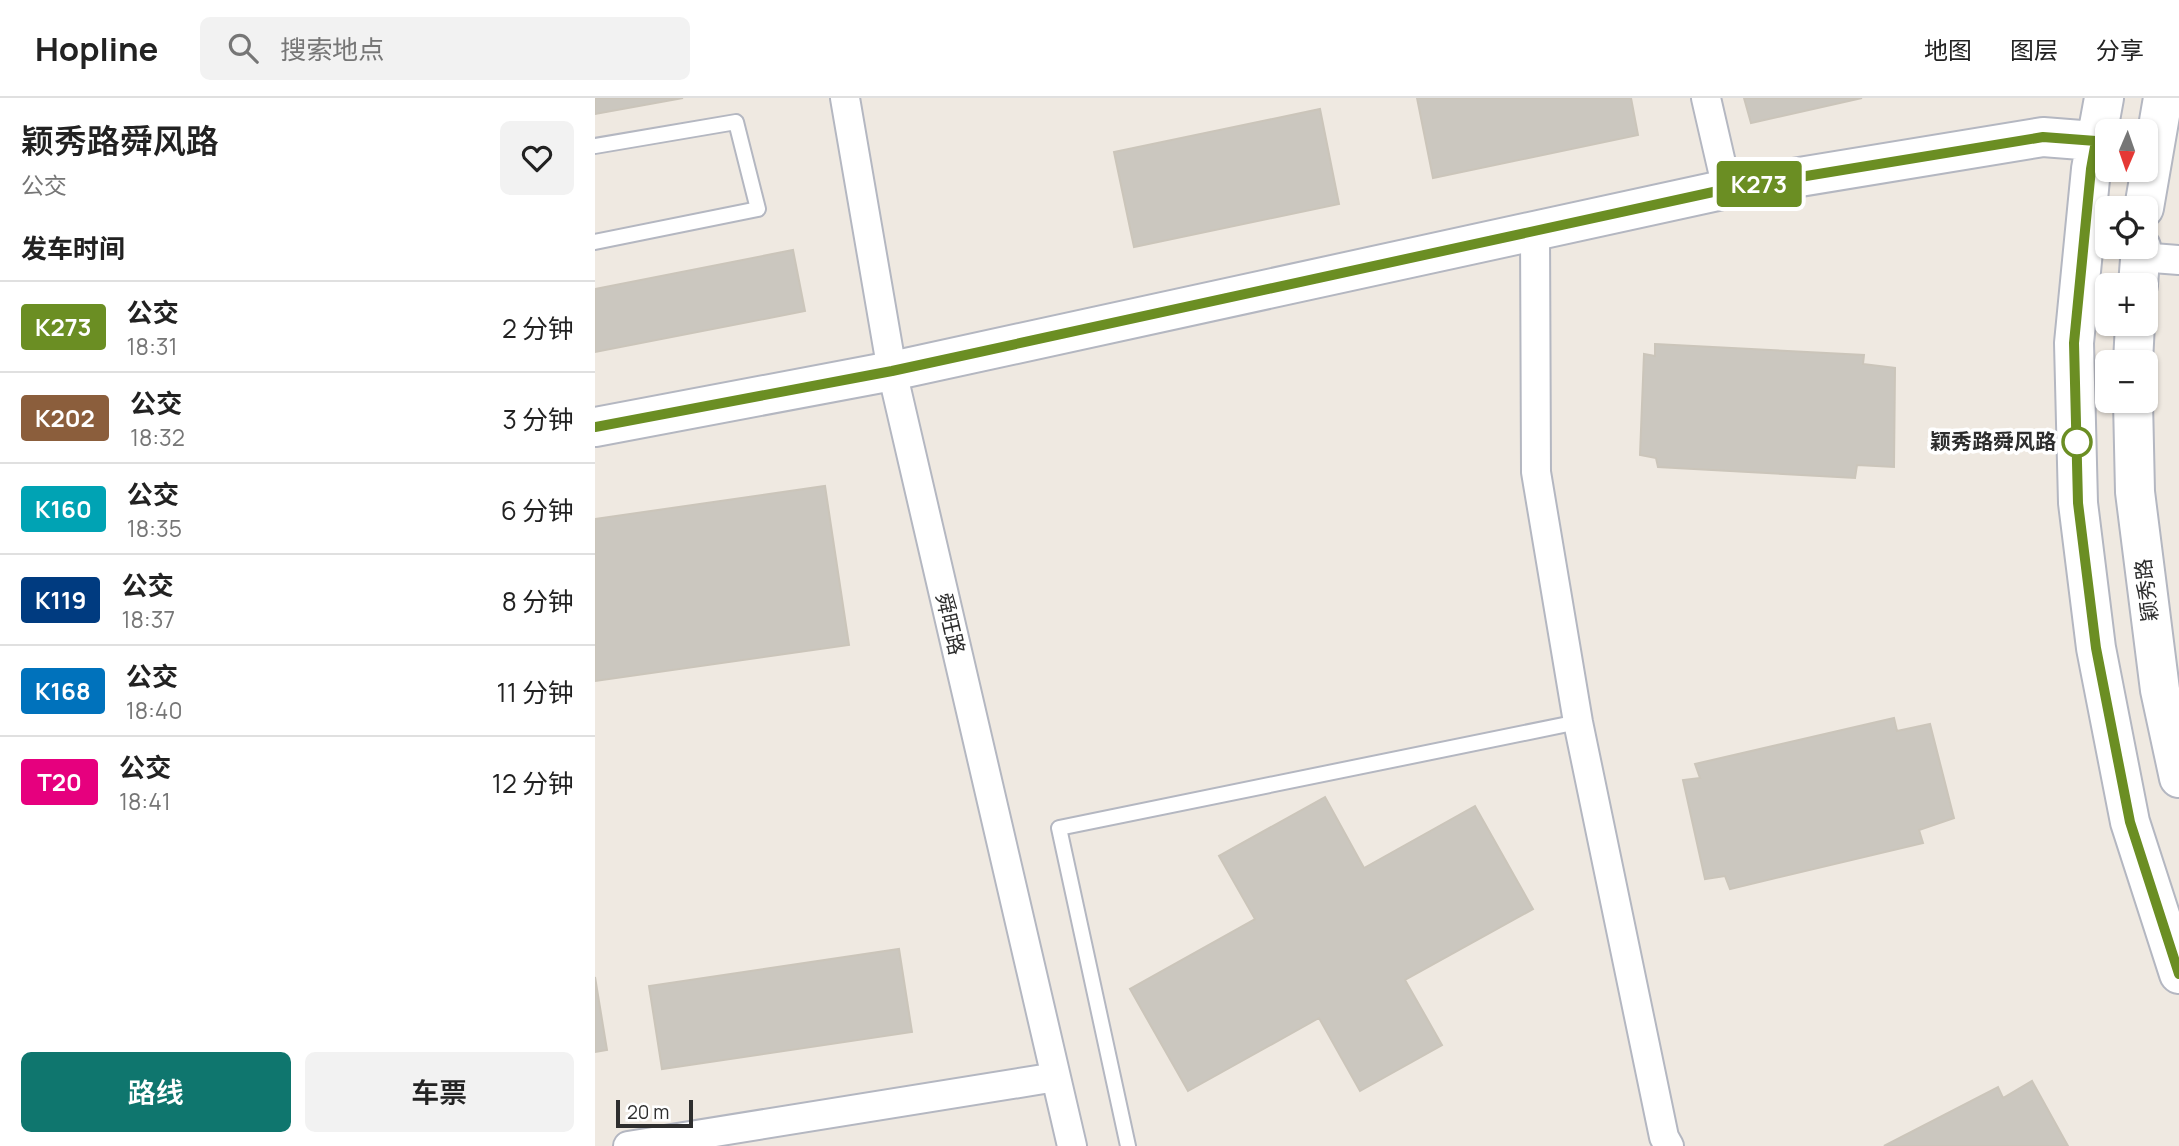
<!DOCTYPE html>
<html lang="zh">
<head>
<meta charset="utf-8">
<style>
  body { margin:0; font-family:Manrope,"Noto Sans SC",sans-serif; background:#f2f2f2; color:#222; height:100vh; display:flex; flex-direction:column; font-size:26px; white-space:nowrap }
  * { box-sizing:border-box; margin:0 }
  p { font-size:23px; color:#767676 }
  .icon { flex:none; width:38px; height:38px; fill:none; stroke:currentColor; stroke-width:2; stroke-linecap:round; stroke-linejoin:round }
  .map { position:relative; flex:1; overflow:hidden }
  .drawer { display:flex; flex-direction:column; background:#fff; width:595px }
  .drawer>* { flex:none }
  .badge { padding:0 14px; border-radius:5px; font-size:24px; line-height:46px }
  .needle { width:46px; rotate:182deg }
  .buttons { position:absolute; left:1500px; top:21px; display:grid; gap:14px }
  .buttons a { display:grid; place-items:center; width:63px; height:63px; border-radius:10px; background:#fff; box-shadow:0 2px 5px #0004; font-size:35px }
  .scale { position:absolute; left:21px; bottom:18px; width:77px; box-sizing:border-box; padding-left:7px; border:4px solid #2e2e2e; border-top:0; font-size:19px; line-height:24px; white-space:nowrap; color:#2e2e2e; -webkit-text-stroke:5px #fff; paint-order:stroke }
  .map>.badge { position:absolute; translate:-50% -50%; box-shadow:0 0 0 4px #fff }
  h2 { padding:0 21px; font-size:26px; line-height:63px }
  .round { display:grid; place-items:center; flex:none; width:74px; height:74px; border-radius:10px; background:#f2f2f2 }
  .head { display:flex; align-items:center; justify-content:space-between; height:119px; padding:0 21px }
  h1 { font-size:33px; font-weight:600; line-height:52px }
  .action { display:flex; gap:14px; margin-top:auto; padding:14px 21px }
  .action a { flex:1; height:80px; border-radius:10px; background:#0f766e; color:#fff; font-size:28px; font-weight:600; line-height:80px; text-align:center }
  .action a+a { background:#f2f2f2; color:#222 }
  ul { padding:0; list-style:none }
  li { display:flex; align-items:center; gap:21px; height:91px; padding:0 21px; border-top:2px solid #e0e0e0 }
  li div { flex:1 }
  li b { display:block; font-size:26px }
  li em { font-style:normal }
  li .badge { min-width:77px; font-weight:700; text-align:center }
  header { display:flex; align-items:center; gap:42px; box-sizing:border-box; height:98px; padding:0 35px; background:#fff; border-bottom:2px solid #e0e0e0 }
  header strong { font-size:33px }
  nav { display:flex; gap:38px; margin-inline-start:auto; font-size:24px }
  .search { width:490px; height:63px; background:#f2f2f2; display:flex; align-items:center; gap:18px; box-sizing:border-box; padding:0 24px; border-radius:10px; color:#767676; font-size:26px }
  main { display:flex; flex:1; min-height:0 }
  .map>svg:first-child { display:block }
  .building { fill:#cbc7bf; stroke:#cbc5ba; stroke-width:2 }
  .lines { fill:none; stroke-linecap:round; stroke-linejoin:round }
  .lane-casing { stroke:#b4b7c1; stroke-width:18 }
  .street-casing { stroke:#b4b7c1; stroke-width:32 }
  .secondary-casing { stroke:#b4b7c1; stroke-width:42 }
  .lane { stroke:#fff; stroke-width:14 }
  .street { stroke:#fff; stroke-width:28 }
  .secondary { stroke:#fff; stroke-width:38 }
  .line-casing { stroke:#fff; stroke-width:16 }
  .line { stroke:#6b8e23; stroke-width:10 }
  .stop-dot { fill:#fff; stroke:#6b8e23; stroke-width:3.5 }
  .labels { text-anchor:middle; stroke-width:7; stroke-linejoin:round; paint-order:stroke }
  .stop-label { font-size:21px; font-weight:bold; fill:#2e2e2e; stroke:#fff; text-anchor:end }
  .street-label { font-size:21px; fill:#2e2e2e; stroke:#fff }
</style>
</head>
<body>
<header>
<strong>Hopline</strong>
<div class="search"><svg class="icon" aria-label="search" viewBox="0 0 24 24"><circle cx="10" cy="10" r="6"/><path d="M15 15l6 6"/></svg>搜索地点</div>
<nav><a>地图</a><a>图层</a><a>分享</a></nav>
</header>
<main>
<section class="drawer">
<div class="head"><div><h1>颖秀路舜风路</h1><p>公交</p></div><a class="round"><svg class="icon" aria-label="heart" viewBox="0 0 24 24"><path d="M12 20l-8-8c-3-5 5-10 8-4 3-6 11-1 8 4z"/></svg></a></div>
<h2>发车时间</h2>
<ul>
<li><span class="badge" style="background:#6b8e23;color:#fff">K273</span><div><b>公交</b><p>18:31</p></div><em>2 分钟</em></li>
<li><span class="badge" style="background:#8b5e3c;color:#fff">K202</span><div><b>公交</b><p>18:32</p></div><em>3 分钟</em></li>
<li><span class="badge" style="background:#00a3b4;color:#fff">K160</span><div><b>公交</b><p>18:35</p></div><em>6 分钟</em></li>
<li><span class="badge" style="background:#003b80;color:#fff">K119</span><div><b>公交</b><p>18:37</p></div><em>8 分钟</em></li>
<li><span class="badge" style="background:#0072bc;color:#fff">K168</span><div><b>公交</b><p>18:40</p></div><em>11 分钟</em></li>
<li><span class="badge" style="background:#e6007e;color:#fff">T20</span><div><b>公交</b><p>18:41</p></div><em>12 分钟</em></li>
</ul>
<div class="action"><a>路线</a><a>车票</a></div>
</section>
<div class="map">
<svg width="1584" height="1048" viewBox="0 0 1584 1048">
  <rect width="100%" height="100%" fill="#efe9e1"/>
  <path class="building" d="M0,0H88L0,16Z
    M822,0H1036L1043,37L838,80Z
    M1149,0H1267L1156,25Z
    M725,11L744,106L539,149L519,54Z
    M198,152L210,213L0,254V191Z
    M1060,246L1269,257L1268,266L1300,270L1299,369L1262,367L1260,380L1063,369L1061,360L1045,357L1049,256L1060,258Z
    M230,388L254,547L0,583V421Z
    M1299,620L1302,633L1335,626L1359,720L1324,732L1328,745L1135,791L1130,778L1110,781L1088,682L1105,680L1100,666Z
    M730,699L769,770L880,708L938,811L810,882L847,947L765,993L724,920L593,993L535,891L660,821L624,758Z
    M304,851L317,934L67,971L54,888Z
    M0,879L12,952L0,954Z
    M1437,983L1473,1048H1289L1403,989L1408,1000Z"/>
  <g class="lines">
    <g class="lane-casing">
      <path id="lane" d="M0,48L141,24L163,111L0,144
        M533,1048L464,730L983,624"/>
    </g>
    <g class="street-casing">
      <path id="street" d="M250,0L297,273L477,1048
        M1111,0L1132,91
        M940,133L941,374L983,624L1069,1039L1074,1048
        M1545,159L1584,162
        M33,1048L461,979"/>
    </g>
    <g class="secondary-casing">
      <path id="secondary" d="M1509,0L1496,71L1479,245L1483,405L1501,550L1535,724L1584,876
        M1549,110L1568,0
        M1543,187L1546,149
        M1538,264L1540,226
        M1538,303L1540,394L1565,592L1584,680
        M0,329L297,273L1132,91L1448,39L1512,44"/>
    </g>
    <use href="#lane" class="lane"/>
    <use href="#street" class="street"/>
    <use href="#secondary" class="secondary"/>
  </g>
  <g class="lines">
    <g class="line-casing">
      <path id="line" d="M0,329L297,273L1132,91L1448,39L1501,43L1496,71L1479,245L1483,405L1501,550L1535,724L1584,876"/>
    </g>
    <use href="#line" class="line"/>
  </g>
  <circle class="stop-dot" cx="1482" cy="344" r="14"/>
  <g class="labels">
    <g class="stop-label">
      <text x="1461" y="351">颖秀路舜风路</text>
    </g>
    <g class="street-label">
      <text transform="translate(1552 492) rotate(-97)" y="7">颖秀路</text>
      <text transform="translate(355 526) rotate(77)" y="7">舜旺路</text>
    </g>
  </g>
</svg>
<div class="buttons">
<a><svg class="needle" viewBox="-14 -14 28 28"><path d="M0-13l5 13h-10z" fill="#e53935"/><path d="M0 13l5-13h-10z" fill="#767676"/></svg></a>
<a><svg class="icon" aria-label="locate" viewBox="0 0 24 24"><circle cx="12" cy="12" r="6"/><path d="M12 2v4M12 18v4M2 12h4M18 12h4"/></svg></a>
<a>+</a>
<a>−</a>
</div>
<div class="scale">20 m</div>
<b class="badge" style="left:1164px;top:86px;background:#6b8e23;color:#fff">K273</b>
</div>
</main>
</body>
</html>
